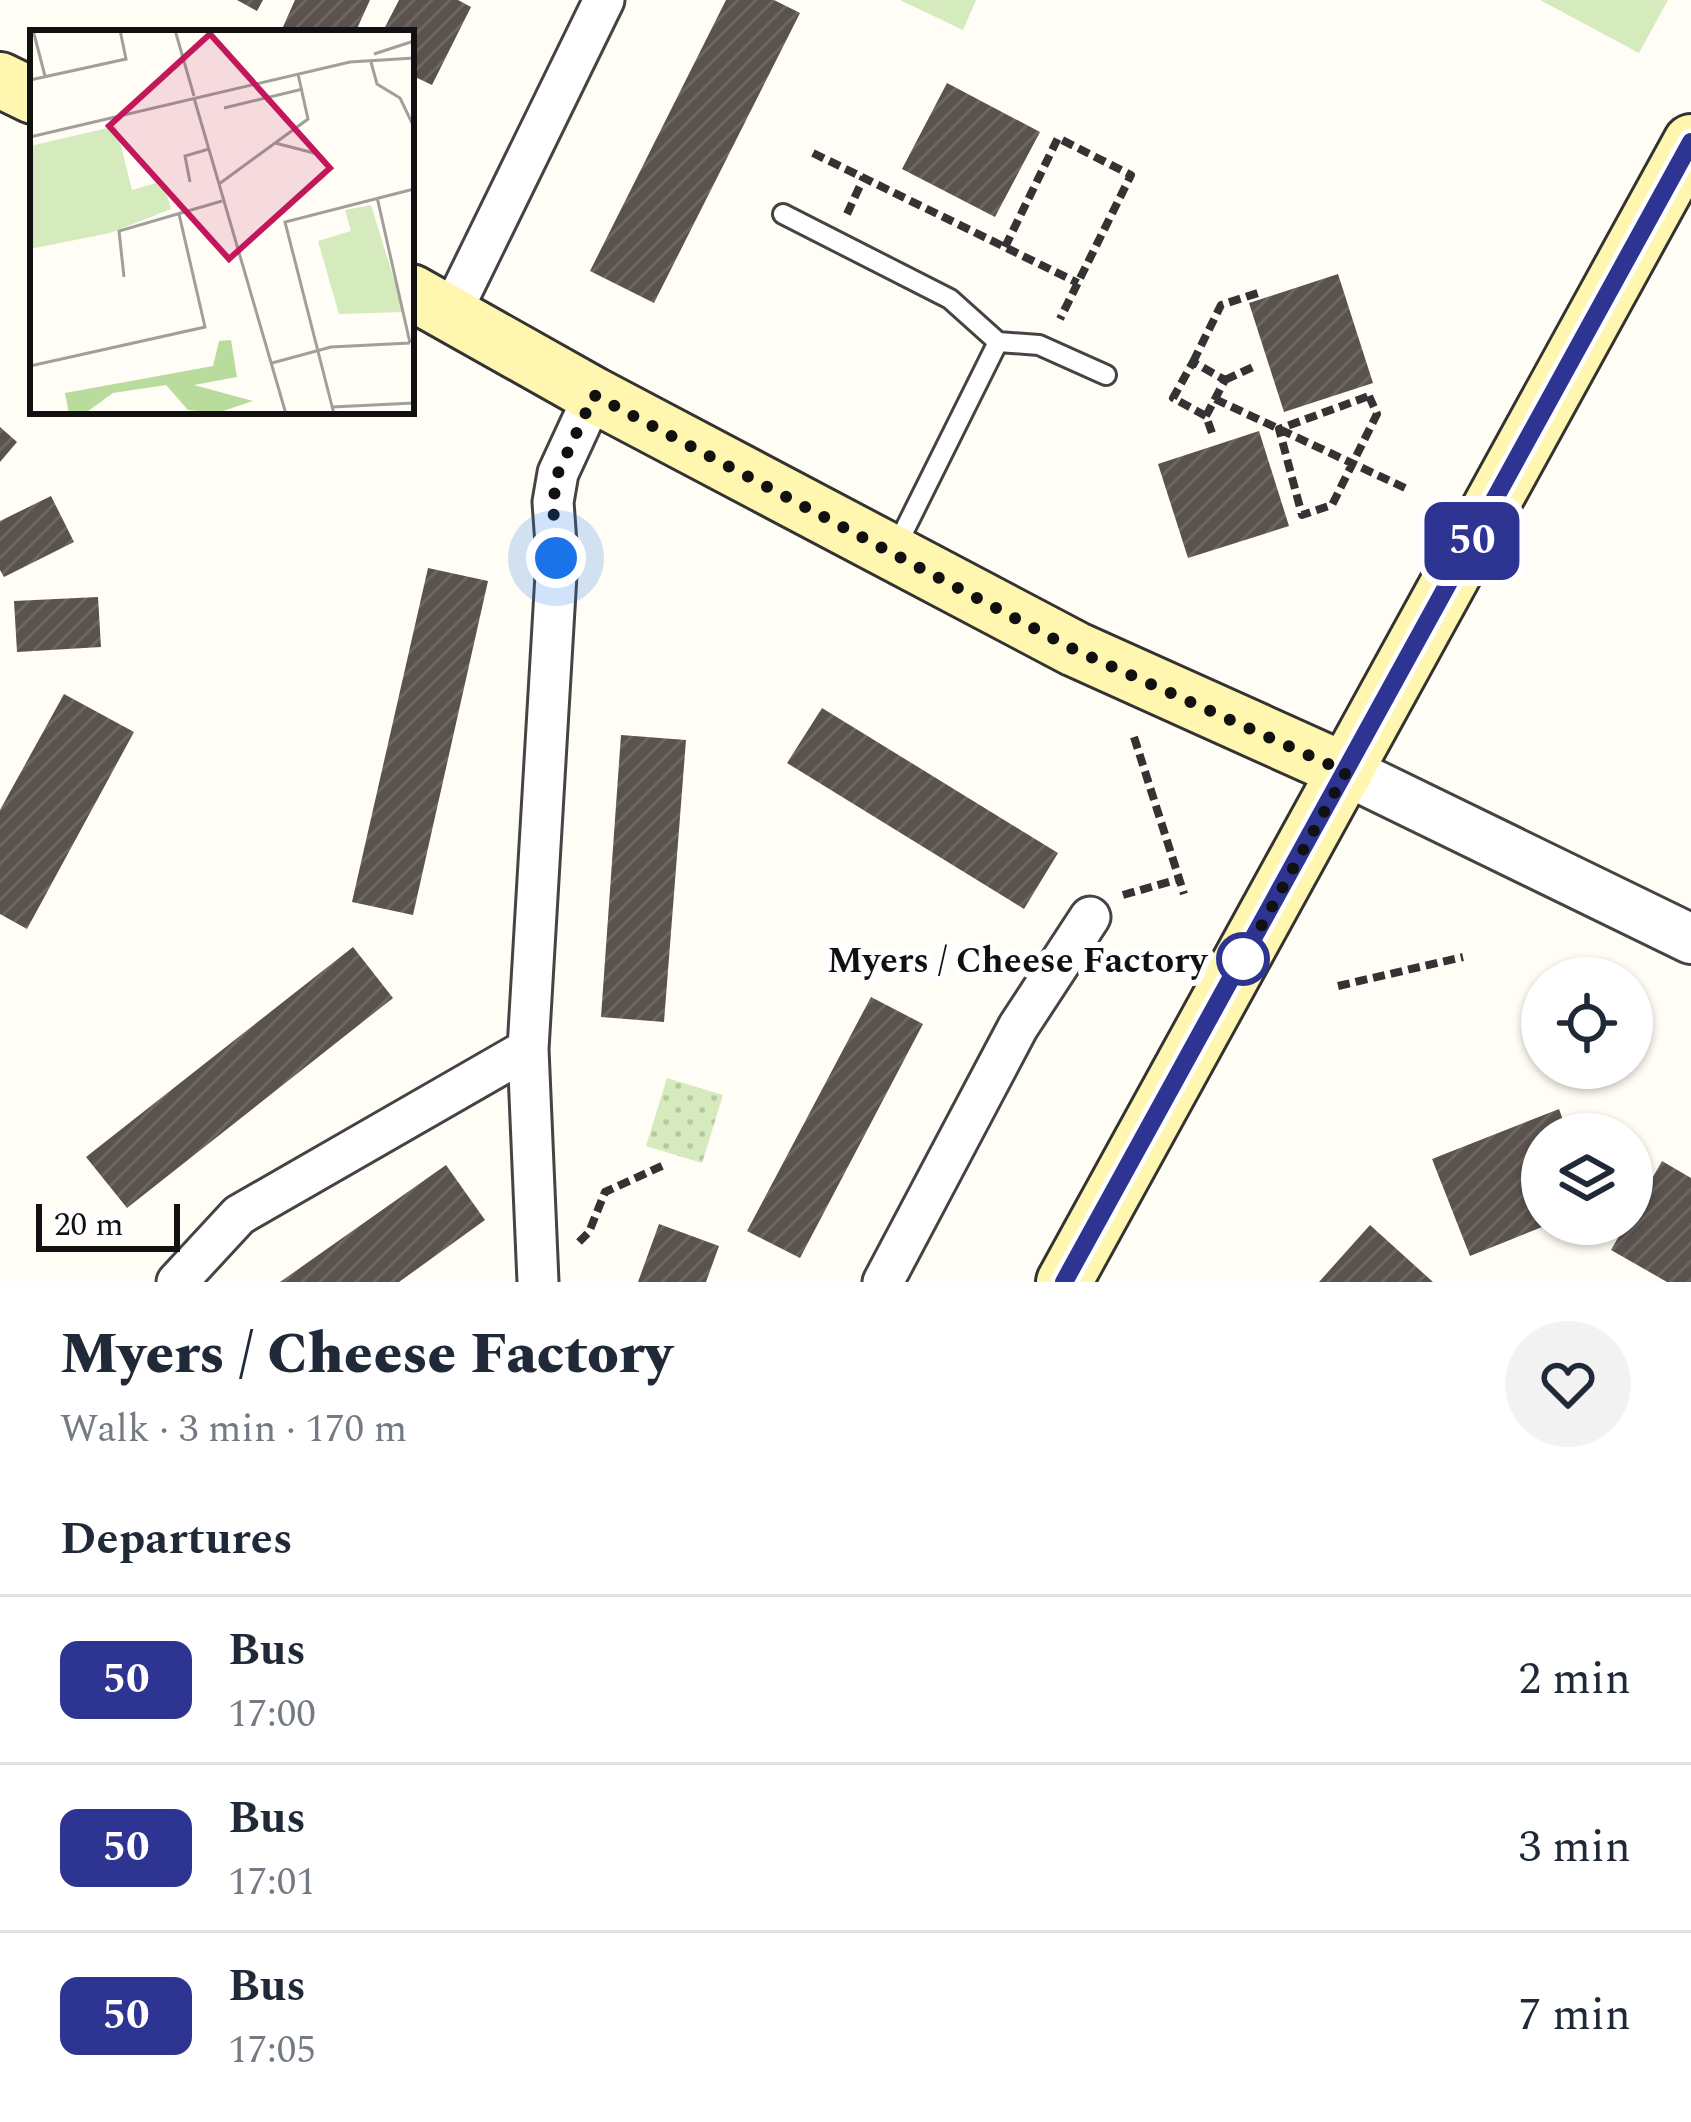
<!DOCTYPE html>
<html lang="en">
<head>
<meta charset="utf-8">
<style>
  body { margin:0; font-family:Spectral,serif; background:#f2f2f3; color:#1f2937; height:100vh; display:flex; flex-direction:column; font-size:45px; white-space:nowrap }
  * { box-sizing:border-box; margin:0 }
  p { font-size:39px; color:#747a83 }
  .icon { flex:none; width:66px; height:66px; fill:none; stroke:currentColor; stroke-width:2; stroke-linecap:round; stroke-linejoin:round }
  .map { position:relative; height:1282px; overflow:hidden }
  .side { display:flex; flex-direction:column; background:#fff; flex:1 }
  .side>* { flex:none }
  .badge { padding:0 24px; border-radius:18px; font-size:42px; line-height:78px }
  .controls { position:absolute; left:1521px; top:957px; display:grid; gap:24px }
  .controls a { display:grid; place-items:center; width:132px; height:132px; border-radius:50%; background:#fff; box-shadow:0 3px 9px #0004; font-size:60px }
  .scale { position:absolute; left:36px; bottom:30px; width:144px; box-sizing:border-box; padding-left:12px; border:6px solid #111; border-top:0; font-size:33px; line-height:42px; white-space:nowrap; color:#111; -webkit-text-stroke:9px #fff; paint-order:stroke }
  .you { position:absolute; width:60px; height:60px; margin:-30px; border:9px solid #fff; border-radius:50%; background:#1a73e8; box-shadow:0 0 0 18px #1a73e833 }
  .map>.badge { position:absolute; translate:-50% -50%; box-shadow:0 0 0 6px #fff }
  h2 { padding:0 60px; font-size:45px; line-height:108px }
  .round { display:grid; place-items:center; flex:none; width:126px; height:126px; border-radius:63px; background:#f2f2f3 }
  .summary { display:flex; align-items:center; justify-content:space-between; height:204px; padding:0 60px }
  h1 { font-size:57px; font-weight:800; line-height:90px }
  ul { padding:0; list-style:none }
  li { display:flex; align-items:center; gap:36px; height:168px; padding:0 60px; border-top:3px solid #e0e1e3 }
  li div { flex:1 }
  li b { display:block; font-size:45px }
  li em { font-style:normal }
  li .badge { min-width:132px; font-weight:700; text-align:center }
  .map>svg:first-child { display:block }
  .grass { fill:#d5ebbd }
  .park { fill:url(#park-dots) }
  .building { fill:url(#building-hatch) }
  .lines { fill:none; stroke-linecap:round; stroke-linejoin:round }
  .service-casing { stroke:#444; stroke-width:24 }
  .minor-casing { stroke:#444; stroke-width:45 }
  .tertiary-casing { stroke:#444; stroke-width:54 }
  .secondary-casing { stroke:#333; stroke-width:60 }
  .path { stroke:#333; stroke-width:8; stroke-dasharray:12 6; stroke-linecap:butt }
  .service { stroke:#fff; stroke-width:18 }
  .minor { stroke:#fff; stroke-width:39 }
  .tertiary { stroke:#fff; stroke-width:48 }
  .secondary { stroke:#fff6b0; stroke-width:54 }
  .line-casing { stroke:#fff; stroke-width:27 }
  .line { stroke:#2e3491; stroke-width:18 }
  .walk { stroke:#111; stroke-width:12; stroke-dasharray:0 21.6 }
  .stop-dot { fill:#fff; stroke:#2e3491; stroke-width:6 }
  .labels { text-anchor:middle; stroke-width:12; stroke-linejoin:round; paint-order:stroke }
  .stop-label { font-size:36px; font-weight:bold; fill:#111; stroke:#fff; text-anchor:end }
  .inset-road { fill:none; stroke:#a09f9a; stroke-width:3 }
  .view { fill:#c2185b; fill-opacity:0.15; stroke:#c2185b; stroke-width:6 }
  .inset-edge { fill:none; stroke:#111; stroke-width:6 }
</style>
</head>
<body>
<div class="map">
<svg width="1691" height="1282" viewBox="0 0 1691 1282">
  <defs>
    <pattern id="park-dots" width="8" height="8" patternUnits="userSpaceOnUse" patternTransform="scale(3)"><rect width="8" height="8" fill="#d5ebbd"/><path d="M2 2h.1M6 6h.1" fill="none" stroke="#b6c8a1" stroke-width="1.8" stroke-linecap="round"/></pattern>
    <pattern id="building-hatch" width="6" height="6" patternUnits="userSpaceOnUse" patternTransform="scale(3)"><rect width="6" height="6" fill="#5a524d"/><path d="M-1 1l2-2M0 6l6-6M5 7l2-2" fill="none" stroke="#6d6662"/></pattern>
  </defs>
  <rect width="100%" height="100%" fill="#fffdf5"/>
  <path class="grass" d="M900,0H976L963,30Z
    M1540,0H1668L1639,53Z"/>
  <path class="park" d="M667,1078L723,1095L702,1163L646,1146Z"/>
  <path class="building" d="M237,0H263L257,11Z
    M295,0H370L355,33H290L282,29Z
    M399,0H458L471,7L432,85L411,75V33H382Z
    M726,0H774L800,13L654,303L590,271Z
    M947,83L1040,132L995,217L902,169Z
    M1338,274L1373,383L1284,412L1249,303Z
    M0,427L17,442L0,462Z
    M1259,431L1289,526L1188,558L1158,464Z
    M51,496L74,542L4,577L0,570V521Z
    M428,568L488,581L413,915L352,902Z
    M98,597L101,647L17,652L14,601Z
    M64,694L134,732L27,929L0,914V810Z
    M822,708L1058,853L1024,909L787,763Z
    M621,735L686,740L664,1022L601,1017Z
    M353,947L393,998L127,1208L86,1157Z
    M871,997L923,1024L800,1258L747,1231Z
    M1559,1109L1568,1134H1542V1227L1470,1256L1432,1159Z
    M1662,1161L1691,1178V1282H1667L1611,1250L1626,1224H1632V1214Z
    M446,1165L485,1220L399,1282H280Z
    M659,1224L719,1246L706,1282H638Z
    M1370,1225L1433,1282H1319Z"/>
  <g class="lines">
    <g class="service-casing">
      <path id="service" d="M783,214L950,299L998,342L895,549
        M998,342L1039,345L1106,375"/>
    </g>
    <g class="minor-casing">
      <path id="minor" d="M451,313L604,0
        M177,1282L239,1215L528,1049
        M538,1282L528,1049L557,558L553,502L558,473L594,395
        M883,1282L1018,1027L1090,917"/>
    </g>
    <g class="tertiary-casing">
      <path id="tertiary" d="M1346,771L1691,939"/>
    </g>
    <g class="secondary-casing">
      <path id="secondary" d="M0,80L33,96
        M411,292L594,395L1075,649L1346,771
        M1064,1282L1691,142"/>
    </g>
    <path class="path" d="M813,153L1078,283
      M847,214L864,177
      M1005,247L1058,138L1131,175L1060,319
      M1193,362L1221,305L1261,292
      M1225,380L1255,366
      M1369,396L1377,414L1332,505L1302,515L1279,429Z
      M1215,399L1405,488
      M1206,416L1225,380L1193,362L1173,398L1206,416L1212,433
      M1134,737L1184,894
      M1123,895L1179,879
      M1338,986L1463,957
      M579,1242L589,1232L605,1192L666,1164"/>
    <use href="#service" class="service"/>
    <use href="#minor" class="minor"/>
    <use href="#tertiary" class="tertiary"/>
    <use href="#secondary" class="secondary"/>
  </g>
  <g class="lines">
    <g class="line-casing">
      <path id="line" d="M1064,1282L1691,142"/>
    </g>
    <use href="#line" class="line"/>
    <path class="walk" d="M556,558L553,502L558,473L594,395L1075,650L1346,772L1235,974L1243,959"/>
  </g>
  <circle class="stop-dot" cx="1243" cy="959" r="24"/>
  <g class="labels">
    <g class="stop-label">
      <text x="1207" y="972">Myers / Cheese Factory</text>
    </g>
  </g>
  <g transform="translate(30 30)">
    <rect width="384" height="384" fill="#fffdf5"/>
    <path d="M86,96L102,160L133,151L141,179L80,203L0,219V116Z" fill="#d5ebbd"/>
    <path d="M201,310L207,347L164,355L223,371L187,383L158,380L136,355L83,363L54,384H39L35,363L183,336L189,311Z" fill="#b9dc9c"/>
    <path d="M341,175L374,282L309,284L288,211L321,201L315,180Z" fill="#d5ebbd"/>
    <path class="inset-road" d="M3,0L15,46M145,0L164,66M344,24L384,11M341,32L347,54L370,68L384,97M0,50L96,29L90,0M164,68L256,384M194,78L273,59M0,107L320,32L384,28M245,113L288,124M160,152L155,126L179,119M189,154L278,89L268,44M347,167L380,313M94,247L89,201L192,171M242,333L301,317L380,313M0,336L175,297L149,184M302,377L384,373M304,384L255,192L384,159"/>
    <path class="view" d="M180,4L300,138L199,229L79,96Z"/>
    <rect width="384" height="384" class="inset-edge"/>
  </g>
</svg>
<div class="controls">
<a><svg class="icon" aria-label="locate" viewBox="0 0 24 24"><circle cx="12" cy="12" r="6"/><path d="M12 2v4M12 18v4M2 12h4M18 12h4"/></svg></a>
<a><svg class="icon" aria-label="layers" viewBox="0 0 24 24"><path d="M12 4l9 5-9 5-9-5zM3 14l9 5 9-5"/></svg></a>
</div>
<div class="scale">20 m</div>
<div class="you" style="left:556px;top:558px"></div>
<b class="badge" style="left:1472px;top:541px;background:#2e3491;color:#fff">50</b>
</div>
<section class="side">
<div class="summary"><div><h1>Myers / Cheese Factory</h1><p>Walk · 3 min · 170 m</p></div><a class="round"><svg class="icon" aria-label="heart" viewBox="0 0 24 24"><path d="M12 20l-8-8c-3-5 5-10 8-4 3-6 11-1 8 4z"/></svg></a></div>
<h2>Departures</h2>
<ul>
<li><span class="badge" style="background:#2e3491;color:#fff">50</span><div><b>Bus</b><p>17:00</p></div><em>2 min</em></li>
<li><span class="badge" style="background:#2e3491;color:#fff">50</span><div><b>Bus</b><p>17:01</p></div><em>3 min</em></li>
<li><span class="badge" style="background:#2e3491;color:#fff">50</span><div><b>Bus</b><p>17:05</p></div><em>7 min</em></li>
</ul>
</section>
</body>
</html>
